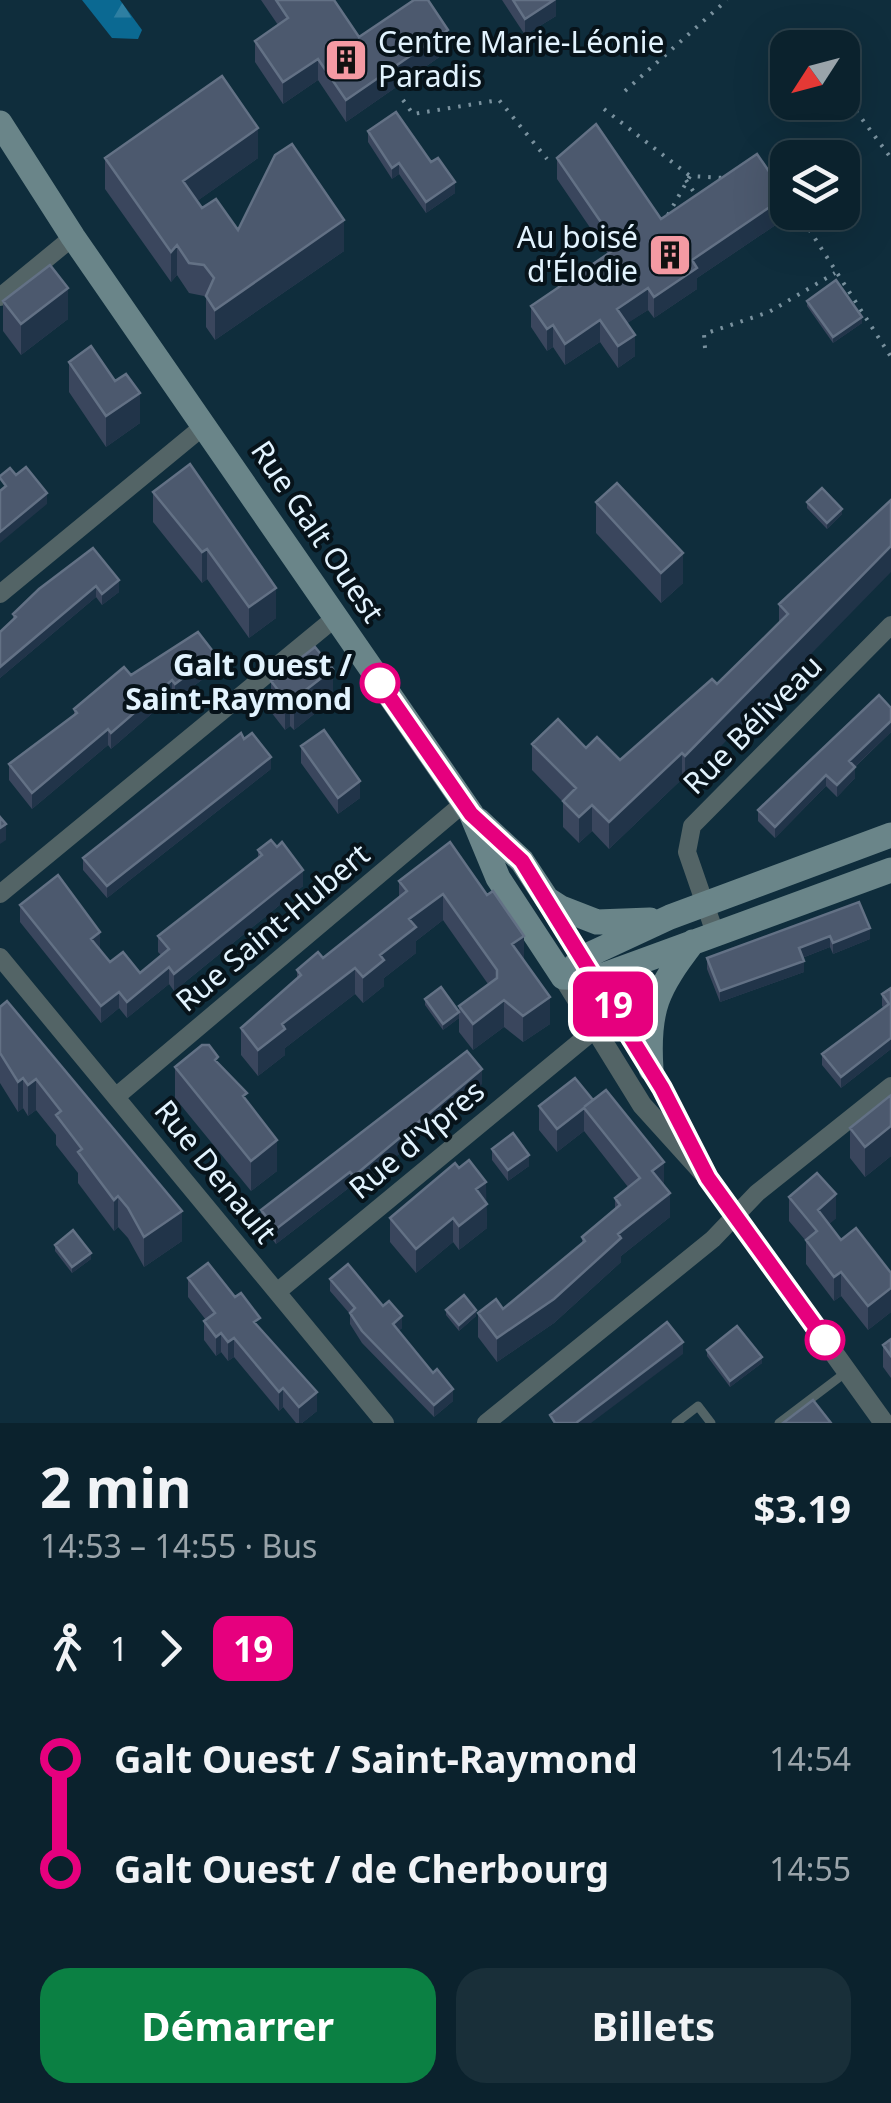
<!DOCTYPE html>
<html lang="fr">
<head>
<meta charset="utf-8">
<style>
  body { margin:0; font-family:"Noto Sans",sans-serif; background:#192f39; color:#f1f3f6; height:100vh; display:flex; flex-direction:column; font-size:38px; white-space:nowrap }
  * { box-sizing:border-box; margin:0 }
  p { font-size:32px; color:#9aa4aa }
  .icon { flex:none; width:55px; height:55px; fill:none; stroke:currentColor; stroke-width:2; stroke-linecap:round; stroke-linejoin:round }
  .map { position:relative; height:1423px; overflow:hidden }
  .drawer { display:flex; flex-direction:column; background:#0b222d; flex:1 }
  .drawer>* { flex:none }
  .badge { padding:0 20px; border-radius:15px; font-size:35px; line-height:65px }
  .needle { width:65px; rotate:234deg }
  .tools { position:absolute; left:770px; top:30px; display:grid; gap:20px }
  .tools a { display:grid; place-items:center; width:90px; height:90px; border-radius:20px; background:#0b222d; box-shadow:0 10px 40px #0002,0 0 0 2px #2b3f49; font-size:50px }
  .map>.badge { position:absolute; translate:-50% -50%; box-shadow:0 0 0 5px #fff }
  .legs { display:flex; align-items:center; gap:15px; height:110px; padding:0 40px; font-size:32px }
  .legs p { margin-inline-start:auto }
  .headline { display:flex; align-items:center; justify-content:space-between; height:170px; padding:0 40px }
  h1 { font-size:55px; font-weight:700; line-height:75px }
  .primary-button { display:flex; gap:20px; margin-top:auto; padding:20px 40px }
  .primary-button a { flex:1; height:115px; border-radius:30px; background:#0b8043; color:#fff; font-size:40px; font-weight:700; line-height:115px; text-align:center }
  .primary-button a+a { background:#192f39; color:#f1f3f6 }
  ul { padding:0 40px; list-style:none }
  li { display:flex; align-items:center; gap:35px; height:110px; font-size:38px }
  li i { display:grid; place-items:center; width:15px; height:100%; margin:0 12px; background:currentColor }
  li i::after { content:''; width:25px; height:25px; margin:-12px; border:8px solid; border-radius:50%; background:#0b222d }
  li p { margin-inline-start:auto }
  li:first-child i { background:linear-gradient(#0000 50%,currentColor 0) }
  li:last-child i { background:linear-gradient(currentColor 50%,#0000 0) }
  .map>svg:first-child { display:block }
  .forest { fill:url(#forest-firs) }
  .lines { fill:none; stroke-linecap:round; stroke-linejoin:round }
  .path { stroke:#79919e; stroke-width:4; stroke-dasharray:2.5 8; stroke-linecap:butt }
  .service { stroke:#536466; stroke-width:9 }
  .minor { stroke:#536466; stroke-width:18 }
  .tertiary { stroke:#536466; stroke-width:20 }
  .secondary { stroke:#6a8589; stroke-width:25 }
  .wall { fill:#3a465d }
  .shaded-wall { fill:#213449 }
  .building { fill:#4c596e; stroke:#637185; stroke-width:2.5 }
  .line-1-casing { stroke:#fff; stroke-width:22 }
  .line-1 { stroke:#e6007e; stroke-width:15 }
  .stop-1-dot { fill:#fff; stroke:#e6007e; stroke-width:5 }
  .labels { text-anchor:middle; stroke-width:8; stroke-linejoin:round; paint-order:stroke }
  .poi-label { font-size:30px; fill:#e2f3fe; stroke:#07131a; text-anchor:start }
  .street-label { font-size:30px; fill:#e2f3fe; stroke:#07131a }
  .stop-label { font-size:30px; font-weight:bold; fill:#e2f3fe; stroke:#07131a; text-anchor:end }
</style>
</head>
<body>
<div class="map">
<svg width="891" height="1423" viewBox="0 0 891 1423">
  <defs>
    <pattern id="forest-firs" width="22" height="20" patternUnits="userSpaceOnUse" patternTransform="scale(2.5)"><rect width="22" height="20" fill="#0b6992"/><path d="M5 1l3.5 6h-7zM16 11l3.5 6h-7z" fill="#2e7fa2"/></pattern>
  </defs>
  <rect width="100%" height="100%" fill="#0f2d3c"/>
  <path class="forest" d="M82,0H120L142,30L138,39L112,38Z"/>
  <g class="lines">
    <path class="path" d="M625,91L727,0
      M403,100L413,114L499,100L547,159
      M604,109L690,176
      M856,111L891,158
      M769,173L788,196
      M686,180L697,197
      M798,212L891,357
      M668,215L690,176L725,178
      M705,348L704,334L769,312L835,273"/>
    <path class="service" d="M676,1423L698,1406L711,1423
      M779,1423L845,1373"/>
    <path class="minor" d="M0,297L73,237
      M0,594L205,425
      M0,894L335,618
      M715,933L687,852L692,826L891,625
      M0,957L385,1423
      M118,1095L464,803
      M277,1292L593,1031
      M486,1423L713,1239L757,1193L891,1086"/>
    <path class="tertiary" d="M547,899L662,1088L696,1154
      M563,977L642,1105L708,1178L884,1423"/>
    <path class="secondary" d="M0,123L73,237L471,813L498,878L563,977
      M478,820L522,861L547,899L561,908L597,922L650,920
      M563,977L584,957L670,917L891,835
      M563,977L596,978L891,870
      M651,1069C647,1009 657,989 693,942"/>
  </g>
  <path class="wall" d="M261,0H334L359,37L448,51L346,122L318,80L283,104L255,62V41L278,25Z
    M502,0H556V16L525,35Z
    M368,131L431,162L455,193L426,213L399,174L392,179L368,142Z
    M105,158H258L197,201L202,208L238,230L344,251L215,340L206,327V298L204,296L189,293L177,275L171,282L105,189Z
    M557,158L661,219L786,218L697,278V289L654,318L648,310L627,323L635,356L618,368L600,342L565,365L553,347L547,351L531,327V306L608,254L557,179Z
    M3,301L68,319L21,355L3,331Z
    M807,301L862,323L833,343L807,306Z
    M69,362L140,423L106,447L69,392Z
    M153,492L276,618L249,638L207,579L202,583L153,522Z
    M891,500L685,783L682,779L609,849L592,831L579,843L563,827V802L532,770V744L586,748L620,760L717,684L779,624V604Z
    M596,502L683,583L661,603L596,533Z
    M807,502L842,514L827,529L807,508Z
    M93,548L119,592L102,605L96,597L0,678V632L13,620V614Z
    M215,670L175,700L172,696L111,749L108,745L32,809L9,780V764L74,715V709L131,675Z
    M271,681L333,699L294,730L290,726L285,730L271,712Z
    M891,708V732L855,767V778L837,797L826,786L775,838L758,821V810Z
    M301,746L360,798L338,814L301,763Z
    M271,769L107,898L83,870V858Z
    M450,842L524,962L550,1024L523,1042L504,1027L473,1050L459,1032V1006L488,984L443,920L416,941V953L384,978V986L363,1003L355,994L285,1048V1055L258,1076L241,1055V1028L297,979V970L323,958L399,897V881Z
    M258,850L303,886L174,991L169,984L127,1018L119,1008L101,1023L20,922V905L100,949L110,962L140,973L161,955L158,952V936L258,858Z
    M859,902L870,939L833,954L830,947L802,958L804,972L720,1002L707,969V958Z
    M891,988V1049L841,1088L822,1065V1054L884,1008L882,1006V994Z
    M425,999L459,1018L443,1030L425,1005Z
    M0,1007L182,1241L144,1267L128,1238L118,1227L114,1231L78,1183V1173L56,1145V1135L36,1110L28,1116L23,1108L18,1112L0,1083Z
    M218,1064L247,1102L277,1171L251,1191L175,1098V1067Z
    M575,1078L664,1186L670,1217L621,1256V1262L554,1323L497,1362L478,1337V1313L503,1309L582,1244V1237L615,1209V1198L628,1187L584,1131L557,1152L539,1130V1106Z
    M482,1084L354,1192L350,1187L276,1244L261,1225V1210Z
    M891,1095V1156L865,1177L850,1158V1128Z
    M492,1149L529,1166L508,1181L492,1160Z
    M789,1197L836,1218L829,1224L841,1240L891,1273V1312L868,1330L841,1296L834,1301L806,1264V1241L789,1221Z
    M486,1202L487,1228L459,1250L453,1242L416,1273L390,1242V1218Z
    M55,1245L91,1259L72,1273L55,1251Z
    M188,1278L260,1329L317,1411L302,1423H296L283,1407L279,1411L234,1357L228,1361L221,1352L216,1356L204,1340V1321L206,1320L188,1297Z
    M330,1279L383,1306L402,1328L398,1331L453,1401L434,1417L362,1343L350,1324V1314L330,1291Z
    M446,1310L476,1316L459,1331L446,1315Z
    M891,1339V1378L883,1367V1345Z
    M707,1350L762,1363L730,1387L707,1356Z"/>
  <path class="shaded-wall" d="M554,0H556V16L525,35V19Z
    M448,30V51L346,122V100Z
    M318,59V80L283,104V82Z
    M258,128V158L183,211V181Z
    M399,163V174L392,179V168Z
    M455,182V193L426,213V202Z
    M786,196V218L697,278V289L654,318V297L692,260Z
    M344,220V251L215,340V310Z
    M177,245V275L171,282V252Z
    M68,288V319L21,355V324Z
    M648,288V310L617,330V309Z
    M862,317V323L833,343V337Z
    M600,320V342L565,365V344Z
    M553,325V347L547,351V329Z
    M635,335V356L618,368V346Z
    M140,393V423L106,447V416Z
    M47,493V504L0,543V532Z
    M842,509V514L827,529V523Z
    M891,546V572L685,783V756Z
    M207,549V579L202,583V552Z
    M683,553V583L661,603V573Z
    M119,580V592L102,605V594Z
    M96,586V597L0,678V667Z
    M276,588V618L249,638V607Z
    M215,654V670L175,700V684Z
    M333,669V699L294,730V699Z
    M172,680V696L111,749V733Z
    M290,695V726L285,730V699Z
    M891,721V732L849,772V761Z
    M108,729V745L32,809V793Z
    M682,753V779L609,849V822Z
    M271,757V769L107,898V886Z
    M855,767V778L837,797V785Z
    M826,775V786L775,838V827Z
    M360,781V798L338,814V798Z
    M592,805V831L579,843V817Z
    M6,824V840L0,844V828Z
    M303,870V886L174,991V974Z
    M443,894V920L416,941V953L384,978V986L363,1003V977L409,919Z
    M870,928V939L833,954V943Z
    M100,932V949L91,939Z
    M524,936V962L512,944Z
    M830,936V947L799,959V948Z
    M804,961V972L720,1002V991Z
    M169,967V984L127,1018V1002Z
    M355,968V994L285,1048V1055L258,1076V1050L282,1024Z
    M119,992V1008L101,1023V1006Z
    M550,997V1024L523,1042V1016Z
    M504,1000V1027L473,1050V1024Z
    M459,1012V1018L443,1030V1024Z
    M891,1038V1049L841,1088V1077Z
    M482,1069V1084L354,1192V1176Z
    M23,1078V1108L18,1112V1082Z
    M36,1079V1110L28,1116V1085Z
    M584,1108V1131L557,1152V1129Z
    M891,1126V1156L865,1177V1147Z
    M277,1140V1171L251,1191V1161Z
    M529,1155V1166L508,1181V1170Z
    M664,1162V1186L652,1171Z
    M350,1172V1187L276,1244V1229Z
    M486,1182L487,1228L459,1250V1226L476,1189Z
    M670,1193V1217L621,1256V1262L554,1323L497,1362V1338L618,1234Z
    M836,1194V1218L818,1234V1210Z
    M118,1196V1227L114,1231V1200Z
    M182,1211V1241L144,1267V1237Z
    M453,1218V1242L416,1273V1249Z
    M91,1253V1259L72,1273V1267Z
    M841,1272V1296L834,1301V1277Z
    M891,1288V1312L868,1330V1306Z
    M476,1310V1316L459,1331V1325Z
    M402,1316V1328L393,1335V1324Z
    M221,1333V1352L216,1356V1337Z
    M234,1338V1357L228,1361V1342Z
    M683,1342V1354L591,1423H576Z
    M762,1357V1363L730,1387V1381Z
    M283,1388V1407L279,1411V1392Z
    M453,1389V1401L434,1417V1405Z
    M317,1392V1411L302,1423H299V1407Z"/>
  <path class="building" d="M276,0H334L359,37L414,0H428L448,30L346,100L318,59L283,82L255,41L288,18Z
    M513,0H554L525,19Z
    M222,76L258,128L183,181L202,208L216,199L238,230L275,155L292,144L344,220L215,310L206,296L214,278L204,265L189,263L177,245L171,252L105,158Z
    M396,112L431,162L438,158L455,182L426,202L399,163L392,168L368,131Z
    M596,124L661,219L757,154L786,196L692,260L697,268L654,297L648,288L617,309L635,335L618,346L600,320L565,344L553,325L547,329L531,306L618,247L557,158Z
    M50,265L68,288L21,324L3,301Z
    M836,280L862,317L833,337L807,301Z
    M91,346L115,381L126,374L140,393L106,416L69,362Z
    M190,464L276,588L249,607L207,549L202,552L153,492Z
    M26,467L47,493L0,532V491L6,486L0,478V476L10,468L16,475Z
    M617,483L683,553L661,573L596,502Z
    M822,488L842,509L827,523L807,502Z
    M891,500V546L685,756L682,753L609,822L592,805L579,817L563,801L576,788L532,744L558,719L586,748L597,737L620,760L712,679L717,684L788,614L779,604Z
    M93,548L119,580L102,594L96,586L0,667V632L16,617L13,614L39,589Z
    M198,632L215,654L175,684L172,680L111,733L108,729L32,793L9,764L77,713L74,709L124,667L131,675Z
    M315,647L333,669L294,699L290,695L285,699L271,681Z
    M879,695L891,708V721L849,761L855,767L837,785L826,775L775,827L758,810Z
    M324,730L360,781L338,798L301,746Z
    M241,733L244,739L252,733L271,757L107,886L83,858Z
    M0,817L6,824L0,828Z
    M271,840L277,847L282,842L303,870L174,974L169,967L127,1002L119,992L101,1006L20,905L58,875L100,932L91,939L110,962L123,952L140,973L169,949L158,936L262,855L258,850Z
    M450,842L487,895L493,891L524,936L512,944L550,997L523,1016L504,1000L473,1024L459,1006L497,978V970L443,894L409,919L416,927L380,955L384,960L363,977L355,968L282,1024L285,1029L258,1050L241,1028L301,975L297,970L318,952L323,958L407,891L399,881Z
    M859,902L870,928L833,943L830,936L799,948L804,961L720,991L707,958Z
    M441,987L459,1012L443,1024L425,999Z
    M891,988V1038L841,1077L822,1054L889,1004L882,994Z
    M7,1001L182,1211L144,1237L128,1208L118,1196L114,1200L78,1152L82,1149L56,1115L61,1111L36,1079L28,1085L23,1078L18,1082L0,1053V1007Z
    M202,1045H209L218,1057L215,1060L247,1093L243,1096L277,1140L251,1161L175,1067Z
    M467,1051L482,1069L354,1176L350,1172L276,1229L261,1210Z
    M575,1078L593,1100L584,1107L606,1090L664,1162L652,1171L670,1193L618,1234L621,1238L554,1299L497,1338L478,1313L496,1299L503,1309L585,1241L582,1237L620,1205L615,1198L640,1178L584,1108L557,1129L539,1106Z
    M891,1095V1126L865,1147L850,1128Z
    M513,1133L529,1155L508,1170L492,1149Z
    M469,1160L486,1182L476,1189L487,1204L459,1226L453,1218L416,1249L390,1218L455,1163L459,1168Z
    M817,1173L836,1194L818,1210L841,1240L856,1228L891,1273V1288L868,1306L841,1272L834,1277L806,1240L817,1231L789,1197Z
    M73,1230L91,1253L72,1267L55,1245Z
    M208,1263L235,1297L241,1293L260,1318L254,1322L317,1392L299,1407L283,1388L279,1392L234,1338L228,1342L221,1333L216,1337L204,1321L215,1313L188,1278Z
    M348,1264L383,1306L389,1301L402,1316L393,1324L433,1373L437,1369L453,1389L434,1405L362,1331L350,1313L355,1308L330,1279Z
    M464,1295L476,1310L459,1325L446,1310Z
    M667,1322L683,1342L576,1423H555L550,1415Z
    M737,1326L762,1357L730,1381L707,1350Z
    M891,1339V1356L883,1345Z
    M813,1400L831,1423H783Z"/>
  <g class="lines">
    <g class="line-1-casing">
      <path id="line-1" d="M380,683L471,814L522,861L662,1088L708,1178L825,1340"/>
    </g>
    <use href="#line-1" class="line-1"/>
  </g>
  <defs>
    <g id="building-square" transform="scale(2.25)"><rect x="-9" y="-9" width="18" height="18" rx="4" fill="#f49aa3" stroke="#07131a"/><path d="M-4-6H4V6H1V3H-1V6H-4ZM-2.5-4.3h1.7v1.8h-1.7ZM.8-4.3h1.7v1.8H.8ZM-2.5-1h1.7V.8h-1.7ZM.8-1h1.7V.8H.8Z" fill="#111"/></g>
  </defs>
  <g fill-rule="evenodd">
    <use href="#building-square" x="346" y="60"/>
    <use href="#building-square" x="670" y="255"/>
  </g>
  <g class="stop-1-dot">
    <circle cx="380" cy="683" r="18"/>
    <circle cx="825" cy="1340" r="18"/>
  </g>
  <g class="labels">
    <g class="poi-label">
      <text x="378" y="53">Centre Marie-Léonie<tspan x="378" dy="34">Paradis</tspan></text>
      <text x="638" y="248" text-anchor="end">Au boisé<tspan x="638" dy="34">d'Élodie</tspan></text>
    </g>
    <g class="street-label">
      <text transform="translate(317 532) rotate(56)" y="10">Rue Galt Ouest</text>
      <text transform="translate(753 725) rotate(-45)" y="10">Rue Béliveau</text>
      <text transform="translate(273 928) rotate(-40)" y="10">Rue Saint-Hubert</text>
      <text transform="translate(417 1140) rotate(-40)" y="10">Rue d'Ypres</text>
      <text transform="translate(215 1172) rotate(51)" y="10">Rue Denault</text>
    </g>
    <g class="stop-label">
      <text x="352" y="676">Galt Ouest /<tspan x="352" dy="34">Saint-Raymond</tspan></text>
    </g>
  </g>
</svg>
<div class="tools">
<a><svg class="needle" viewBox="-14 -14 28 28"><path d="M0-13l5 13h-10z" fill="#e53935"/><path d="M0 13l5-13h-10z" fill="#9aa4aa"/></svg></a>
<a><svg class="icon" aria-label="layers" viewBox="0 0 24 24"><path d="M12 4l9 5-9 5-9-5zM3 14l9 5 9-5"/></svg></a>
</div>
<b class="badge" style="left:613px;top:1004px;background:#e6007e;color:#fff">19</b>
</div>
<section class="drawer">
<div class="headline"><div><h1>2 min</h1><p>14:53 – 14:55 · Bus</p></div><b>$3.19</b></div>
<div class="legs"><svg class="icon" aria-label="walk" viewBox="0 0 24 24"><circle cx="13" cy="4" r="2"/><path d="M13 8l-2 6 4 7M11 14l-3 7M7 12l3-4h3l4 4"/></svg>1<svg class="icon" aria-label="forward" viewBox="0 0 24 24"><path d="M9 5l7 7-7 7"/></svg><b class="badge" style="background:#e6007e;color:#fff">19</b></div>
<ul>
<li><i style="color:#e6007e"></i><b>Galt Ouest / Saint-Raymond</b><p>14:54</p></li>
<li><i style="color:#e6007e"></i><b>Galt Ouest / de Cherbourg</b><p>14:55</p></li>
</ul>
<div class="primary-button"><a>Démarrer</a><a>Billets</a></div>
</section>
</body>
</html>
